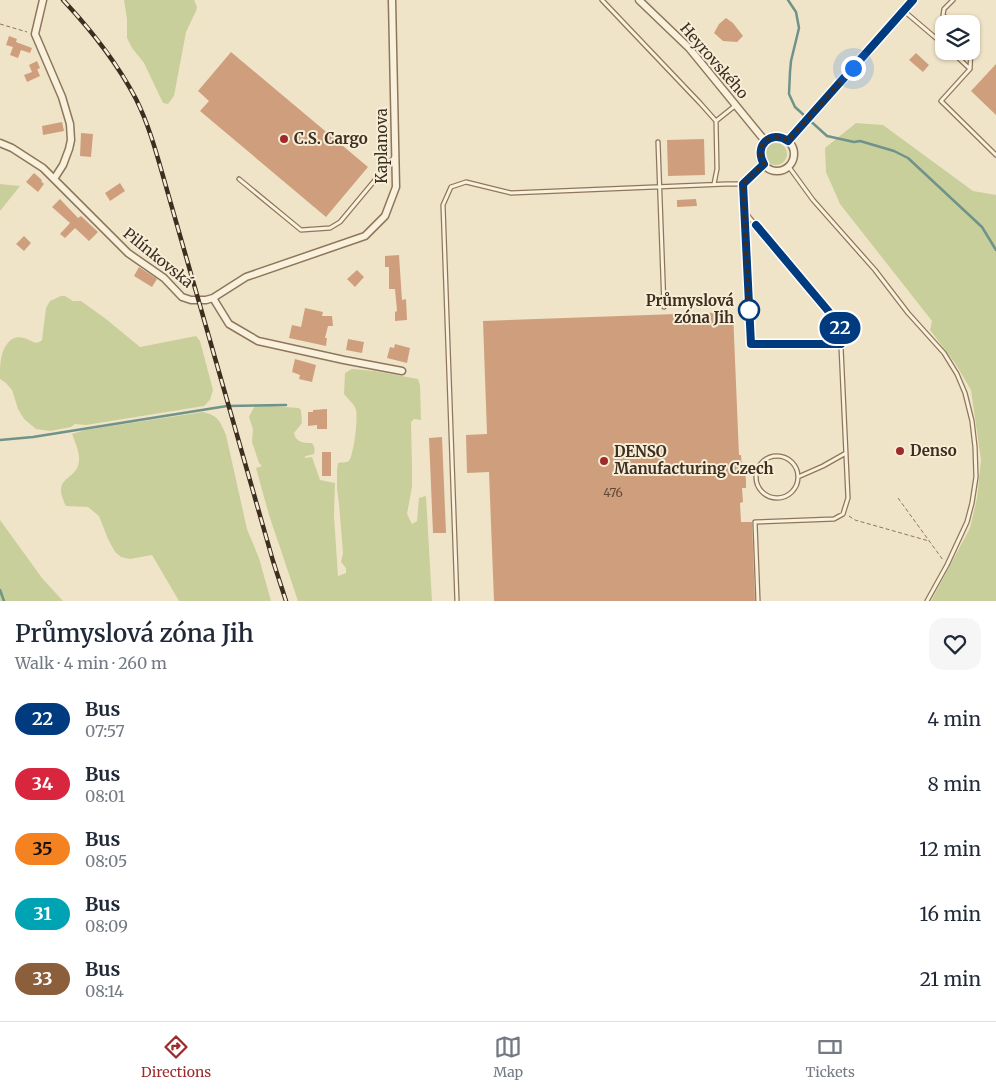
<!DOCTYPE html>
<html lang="en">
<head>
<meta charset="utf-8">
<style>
  body { margin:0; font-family:Merriweather,serif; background:#f6f6f7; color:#1f2937; height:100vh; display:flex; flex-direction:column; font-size:19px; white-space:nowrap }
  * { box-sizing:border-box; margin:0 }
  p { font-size:16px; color:#747a83 }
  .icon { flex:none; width:28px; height:28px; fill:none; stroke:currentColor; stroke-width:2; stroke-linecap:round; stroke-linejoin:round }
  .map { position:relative; height:601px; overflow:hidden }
  .drawer { display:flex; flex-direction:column; background:#fff; flex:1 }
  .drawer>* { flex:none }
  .badge { padding:0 10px; border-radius:16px; font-size:18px; line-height:32px }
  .tools { position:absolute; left:935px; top:15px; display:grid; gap:10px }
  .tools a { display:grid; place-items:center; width:45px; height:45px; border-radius:10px; background:#fff; box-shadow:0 1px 4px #0004; font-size:25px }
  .you { position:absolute; width:25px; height:25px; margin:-12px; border:4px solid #fff; border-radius:50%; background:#1a73e8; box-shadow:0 0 0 8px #1a73e833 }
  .map>.badge { position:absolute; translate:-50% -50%; box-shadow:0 0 0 2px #fff }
  .round { display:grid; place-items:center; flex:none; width:52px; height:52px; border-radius:15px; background:#f6f6f7 }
  .overview { display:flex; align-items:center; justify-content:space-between; height:85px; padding:0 15px }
  h1 { font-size:24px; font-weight:600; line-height:38px }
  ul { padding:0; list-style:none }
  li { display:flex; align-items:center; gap:15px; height:65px; padding:0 15px }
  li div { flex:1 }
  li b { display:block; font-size:19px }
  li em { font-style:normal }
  li .badge { min-width:55px; font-weight:700; text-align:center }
  .dock { display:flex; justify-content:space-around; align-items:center; height:70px; border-top:1px solid #e0e1e3; background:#fff; font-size:14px; color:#747a83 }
  .dock a { display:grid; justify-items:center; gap:2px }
  .dock .selected { color:#9e2a2b }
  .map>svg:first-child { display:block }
  .green { fill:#c9cf9b }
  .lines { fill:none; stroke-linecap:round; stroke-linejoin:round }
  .stream { stroke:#6f938a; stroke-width:2.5 }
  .building { fill:#cf9f7d }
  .service-casing { stroke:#8d765c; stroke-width:5.5 }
  .minor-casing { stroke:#8d765c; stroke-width:9 }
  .path { stroke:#8d765c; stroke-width:1; stroke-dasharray:4 2.5; stroke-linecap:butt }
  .service { stroke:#faf1dc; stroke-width:3 }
  .minor { stroke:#faf1dc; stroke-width:6 }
  .rail-casing { stroke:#3d2e20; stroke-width:4.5 }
  .rail { stroke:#f7eed8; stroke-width:2.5; stroke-dasharray:8; stroke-linecap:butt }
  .line-casing { stroke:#fff; stroke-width:11 }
  .line { stroke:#003b80; stroke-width:8 }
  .walk { stroke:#3d2e20; stroke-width:5; stroke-dasharray:0 9 }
  .poi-dot { fill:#9e2a2b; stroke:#f7eed8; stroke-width:2 }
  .stop-dot { fill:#fff; stroke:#003b80; stroke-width:2.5 }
  .labels { text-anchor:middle; stroke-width:4; stroke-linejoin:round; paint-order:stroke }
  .number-label { font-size:12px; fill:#624a37 }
  .street-label { font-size:15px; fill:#3d2e20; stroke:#f7eed8 }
  .poi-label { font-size:15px; font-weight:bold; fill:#3d2e20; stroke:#f7eed8; text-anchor:start }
  .stop-label { font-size:15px; font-weight:bold; fill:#3d2e20; stroke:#f7eed8; text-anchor:end }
</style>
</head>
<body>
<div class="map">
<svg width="996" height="601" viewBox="0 0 996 601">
  <rect width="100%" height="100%" fill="#f0e4c8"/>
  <path class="green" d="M124,0H194L197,7L196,11L186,32L174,96L168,104L163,103L144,63L132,48L127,38V19Z
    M856,123L883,125L973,191L996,195V601H931L970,528L977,498L981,460L971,390L955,363L930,330L932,321L840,204L826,172L825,148Z
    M765 154a11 11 0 1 1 22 0a11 11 0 1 1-22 0Z
    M0,184L20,186L0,211Z
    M61,296H65L73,301H81L106,319L140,347L196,336L200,341L213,390L210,400L204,406L86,425L75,424L71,427L50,431L36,429L24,419L18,409L12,390L6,383L0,379C0,364 0,348 12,339C16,337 20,337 24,338C31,340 36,346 42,340L46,308L50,301Z
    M352,369L375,371L418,379L420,385L421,420L414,419L411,422L412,465V487L407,514L412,524L417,521L419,498L426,496L432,601H298L269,515L256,468L262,466L259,463L252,442L253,429L249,417L253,409L256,405L299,408L301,410L302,423L294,433C296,443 304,443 312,443C315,447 315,450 314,454L306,456L304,458L312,457L320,480L335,483L334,516L338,576L346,573V568L341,562L343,553L339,504L337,489V470L338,463C341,462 346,463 349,461C354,454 358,419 356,410C355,405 348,399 344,394L345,373Z
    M203,412C218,416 220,420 226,435L247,529L259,558L271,601H179L152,555L130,559L121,557L115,552L108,539L99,516L88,507L66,506C50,475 77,482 79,461C80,453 75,442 72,434L85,430Z
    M0,520L42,578L63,601H0Z"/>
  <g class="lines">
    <path class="stream" d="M788,0L796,12L799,28L791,61L790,72L789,94L795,107L827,136L854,142L860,141L894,151L908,158L982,227L996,250
      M0,440L33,437L227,406L286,405
      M0,590L4,601"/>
  </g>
  <path class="building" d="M726,18L733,23L743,36L737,42L723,41L714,33L719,24Z
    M9,36L17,39L16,42L32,48L30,53L21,50L18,58L10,55L13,47L6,45Z
    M231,52L368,167L326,217L200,111L209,101L198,91Z
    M916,53L929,65L923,72L909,60Z
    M37,61L40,68L34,71L37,69L40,76L27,82L24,75L32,72L29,65Z
    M996,64V115L971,91Z
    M62,122L64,131L43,135L42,126Z
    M81,133L93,134L91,157L80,156Z
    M704,139L705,175L668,176L667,140Z
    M34,173L42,180L41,181L44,184L38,192L26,182Z
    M120,183L125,191L110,201L105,193Z
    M60,199L78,218L81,216L98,232L89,241L75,228L65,238L60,234L70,223L52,207Z
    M696,199L697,206L677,207V200Z
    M24,236L31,243L24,251L16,244Z
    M399,255L402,300L406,299L407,320L395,321V312L397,311L395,289H389V267H385V256Z
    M139,267L157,279L152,287L134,276Z
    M357,270L364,277L355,287L347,279Z
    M305,308L323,312L322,316H332L333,326H328L325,338H327L326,346L289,338L292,325L301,327Z
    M733,312L739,455H741L742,468H745L746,481V488H742L743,502L740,503L741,522H752L755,601H494L489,472L467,473L466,435L487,434L483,321Z
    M348,339L364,342L362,353L346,350Z
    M395,344L410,348L407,363L387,358L390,347L394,348Z
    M295,359L316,365L312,382L299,379L300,375L292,372Z
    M327,409V429H317V425L308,426V412H313V410Z
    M442,437L446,533H433L429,438Z
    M322,452H331V476H322Z"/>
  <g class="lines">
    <g class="service-casing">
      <path id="service" d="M602,0L700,103L716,121
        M904,11L944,45
        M952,24L943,15L944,9L953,0
        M971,41V42
        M951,51L970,69
        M971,51L970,69L941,101L996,155
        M658,142L664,307
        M764,164L743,184L751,344L841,343
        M789,167L813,200L875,270L908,313L944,353L957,374L965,393L972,421L975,447L976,477L972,503L967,522L947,565L927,601
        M239,179L301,230L330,228L340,222L395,156
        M714,184L717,169L716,121L736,105
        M744,211L840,325L848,498L843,514L834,519L755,522L758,601
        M756 477a21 21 0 1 1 42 0a21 21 0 1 1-42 0Z
        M798,477L823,466L846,453
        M457,601L443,205L451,187L466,182L511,193L726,184H743"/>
    </g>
    <g class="minor-casing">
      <path id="minor" d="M43,0L35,34L62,97L70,124L71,140L69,149L63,165L54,179
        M639,0L689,48L765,141
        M760 154a17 17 0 1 1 34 0a17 17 0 1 1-34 0Z
        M789,141L913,0
        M0,143L12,148L43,168L128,253L164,278L182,297L191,300H206L213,298L246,277L365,236L385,216L396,187L392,0
        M213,298L229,324L258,341L344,360L402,371"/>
    </g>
    <path class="path" d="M0,24L27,32
      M898,498L943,560
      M849,516L855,520L929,541"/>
    <use href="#service" class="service"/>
    <use href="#minor" class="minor"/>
    <g class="rail-casing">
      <path id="rail" d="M63,0C92,31 116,61 136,99C149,125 157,155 165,183L273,561L286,601"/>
    </g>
    <use href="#rail" class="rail"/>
  </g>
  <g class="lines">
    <g class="line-casing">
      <path id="line" d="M756,225L840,325L841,344H751L743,184L764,164C753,146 771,129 788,141L913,0"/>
    </g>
    <use href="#line" class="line"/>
    <path class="walk" d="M749,310V313L743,184L764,164C753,146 771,129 788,141L853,68"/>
  </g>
  <g class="poi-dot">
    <circle cx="284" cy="139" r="5"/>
    <circle cx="900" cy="451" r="5"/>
    <circle cx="604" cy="461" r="5"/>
  </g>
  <circle class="stop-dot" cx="749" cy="310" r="10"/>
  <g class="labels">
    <g class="number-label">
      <text x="613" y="497">476</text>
    </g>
    <g class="street-label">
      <text transform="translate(714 61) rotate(49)" y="5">Heyrovského</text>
      <text transform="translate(382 146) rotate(-90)" y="5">Kaplanova</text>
      <text transform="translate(158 258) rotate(39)" y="5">Pilínkovská</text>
    </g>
    <g class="poi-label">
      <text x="294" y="144">C.S. Cargo</text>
      <text x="910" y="456">Denso</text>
      <text x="614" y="457">DENSO<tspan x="614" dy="17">Manufacturing Czech</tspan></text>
    </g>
    <g class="stop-label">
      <text x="734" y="306">Průmyslová<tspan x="734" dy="17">zóna Jih</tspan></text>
    </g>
  </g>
</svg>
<div class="tools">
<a><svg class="icon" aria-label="layers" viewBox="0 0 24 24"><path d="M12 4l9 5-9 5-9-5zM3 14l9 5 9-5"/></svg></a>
</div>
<div class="you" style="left:853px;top:68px"></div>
<b class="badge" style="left:840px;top:328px;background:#003b80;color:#fff">22</b>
</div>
<section class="drawer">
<div class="overview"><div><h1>Průmyslová zóna Jih</h1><p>Walk · 4 min · 260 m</p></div><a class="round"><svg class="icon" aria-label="heart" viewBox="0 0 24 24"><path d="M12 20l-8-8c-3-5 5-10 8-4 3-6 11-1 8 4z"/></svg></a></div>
<ul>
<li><span class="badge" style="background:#003b80;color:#fff">22</span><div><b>Bus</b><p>07:57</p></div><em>4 min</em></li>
<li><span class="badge" style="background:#d7263d;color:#fff">34</span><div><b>Bus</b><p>08:01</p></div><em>8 min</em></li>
<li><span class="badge" style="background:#f58220;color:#111">35</span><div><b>Bus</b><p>08:05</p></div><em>12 min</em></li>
<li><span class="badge" style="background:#00a3b4;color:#fff">31</span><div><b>Bus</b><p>08:09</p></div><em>16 min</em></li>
<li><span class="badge" style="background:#8b5e3c;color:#fff">33</span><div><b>Bus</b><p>08:14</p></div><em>21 min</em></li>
</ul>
</section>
<nav class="dock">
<a class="selected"><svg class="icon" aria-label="directions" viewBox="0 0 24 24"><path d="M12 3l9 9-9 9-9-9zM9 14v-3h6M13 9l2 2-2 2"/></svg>Directions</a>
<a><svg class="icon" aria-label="map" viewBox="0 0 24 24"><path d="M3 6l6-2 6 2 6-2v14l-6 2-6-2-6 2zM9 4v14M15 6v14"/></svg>Map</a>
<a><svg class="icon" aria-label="tickets" viewBox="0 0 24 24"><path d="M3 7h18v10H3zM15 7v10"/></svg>Tickets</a>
</nav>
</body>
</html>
